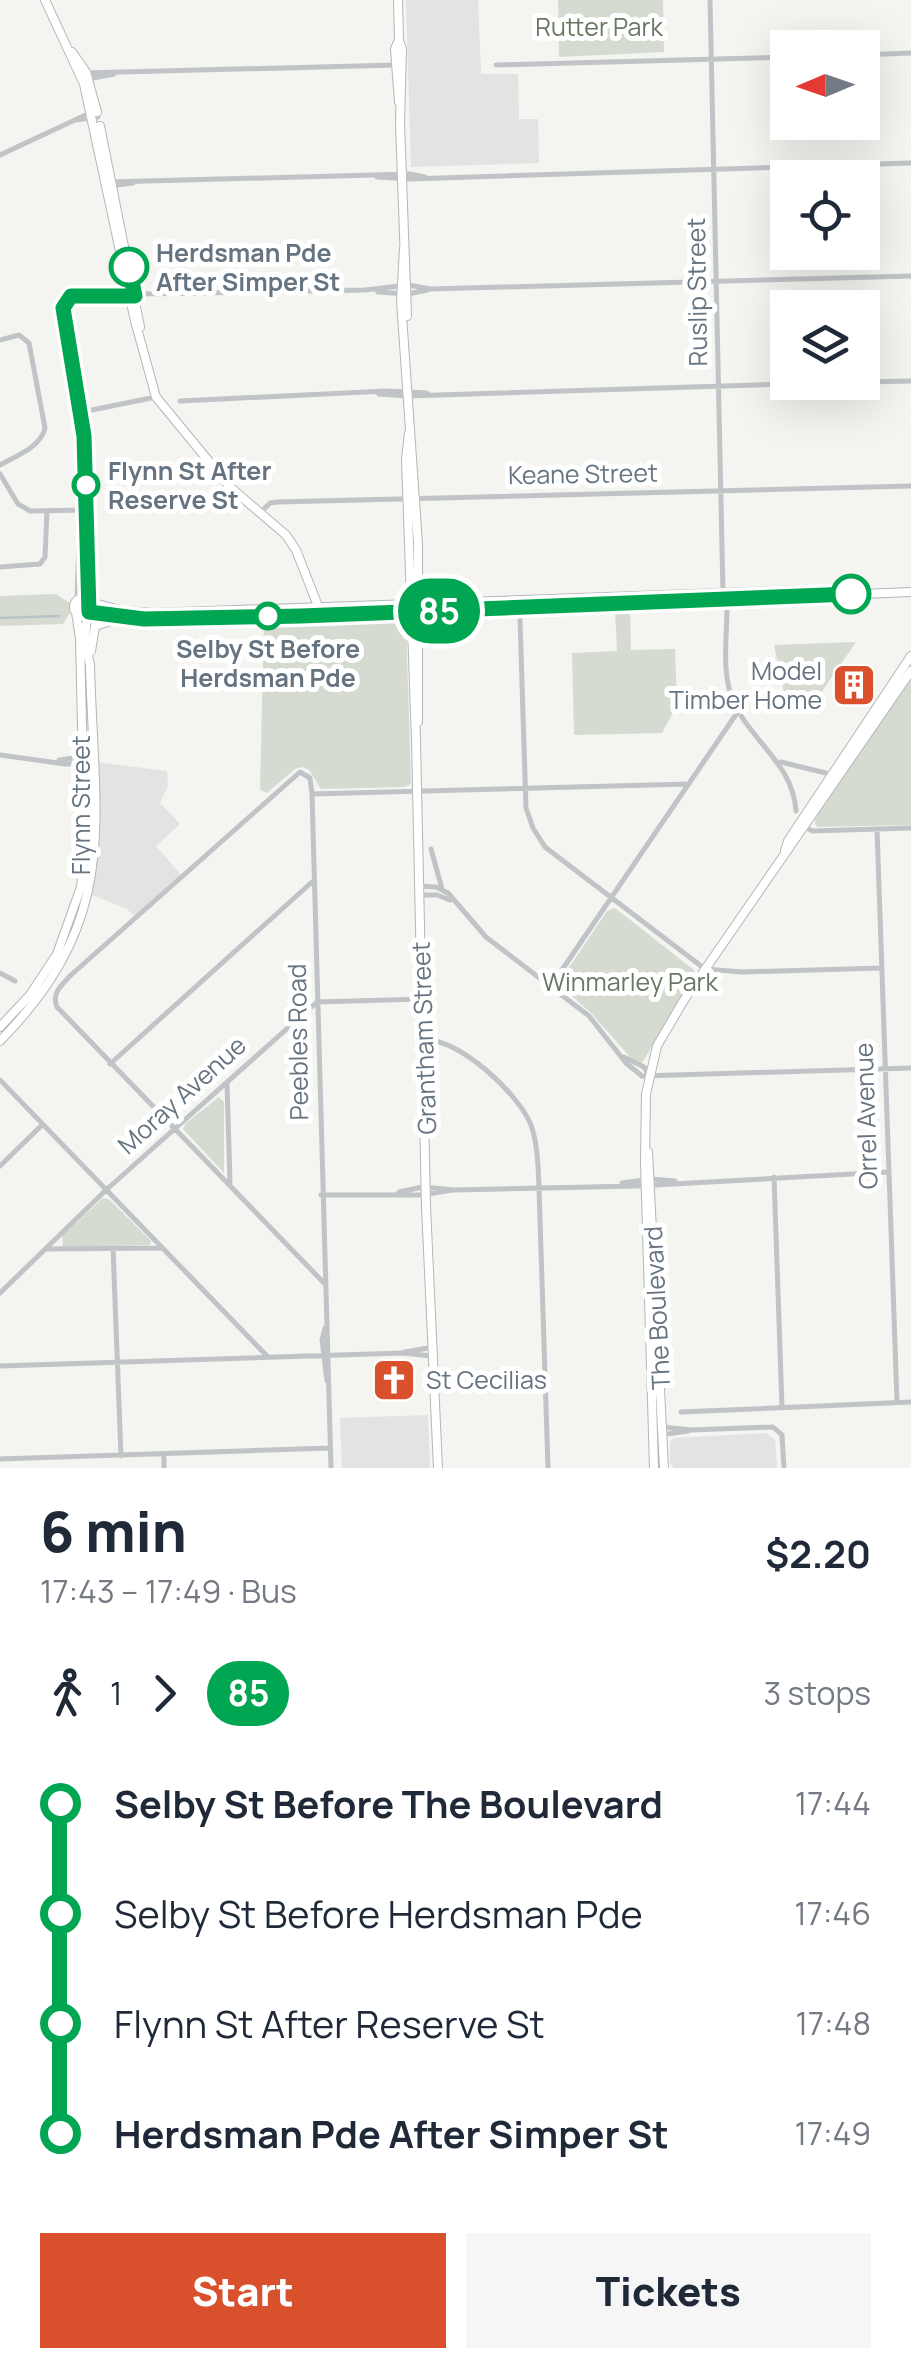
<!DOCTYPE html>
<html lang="en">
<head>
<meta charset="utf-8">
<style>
  body { margin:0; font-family:Manrope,sans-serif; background:#f6f6f7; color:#1f2937; height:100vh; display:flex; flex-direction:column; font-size:38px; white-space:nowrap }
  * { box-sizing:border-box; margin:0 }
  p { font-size:32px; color:#747a83 }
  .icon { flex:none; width:55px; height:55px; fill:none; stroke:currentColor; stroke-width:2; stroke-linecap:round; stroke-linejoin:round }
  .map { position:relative; height:1468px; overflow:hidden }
  .details { display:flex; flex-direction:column; background:#fff; flex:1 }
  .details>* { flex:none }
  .badge { padding:0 20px; border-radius:32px; font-size:35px; line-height:65px }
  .needle { width:65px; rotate:268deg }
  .fabs { position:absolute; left:770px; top:30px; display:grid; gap:20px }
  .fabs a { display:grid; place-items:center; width:110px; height:110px; border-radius:0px; background:#fff; box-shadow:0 10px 40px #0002; font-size:50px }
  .map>.badge { position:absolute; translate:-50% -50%; box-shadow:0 0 0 5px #fff }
  .legs { display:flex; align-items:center; gap:15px; height:110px; padding:0 40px; font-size:32px }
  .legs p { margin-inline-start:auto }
  .overview { display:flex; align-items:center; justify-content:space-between; height:170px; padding:0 40px }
  h1 { font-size:55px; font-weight:800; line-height:75px }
  .action { display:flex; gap:20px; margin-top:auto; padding:20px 40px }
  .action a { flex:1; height:115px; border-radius:0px; background:#d9512c; color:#fff; font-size:40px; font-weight:800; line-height:115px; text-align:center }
  .action a+a { background:#f6f6f7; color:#1f2937 }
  ul { padding:0 40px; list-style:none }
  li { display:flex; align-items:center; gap:35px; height:110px; font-size:38px }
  li i { display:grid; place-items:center; width:15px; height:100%; margin:0 12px; background:currentColor }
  li i::after { content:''; width:25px; height:25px; margin:-12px; border:8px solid; border-radius:50%; background:#fff }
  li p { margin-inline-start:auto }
  li:first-child i { background:linear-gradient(#0000 50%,currentColor 0) }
  li:last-child i { background:linear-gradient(currentColor 50%,#0000 0) }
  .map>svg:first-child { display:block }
  .built { fill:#e2e3e2 }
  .green { fill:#d6dbd2 }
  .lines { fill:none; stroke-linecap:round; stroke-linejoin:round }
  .stream { stroke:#b7c3c7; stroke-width:2.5 }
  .secondary-casing { stroke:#b3b7bb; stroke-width:10 }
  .primary-casing { stroke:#b3b7ba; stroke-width:10 }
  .minor { stroke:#c0c4c7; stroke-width:5 }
  .secondary { stroke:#fff; stroke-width:8 }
  .primary { stroke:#fff; stroke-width:8 }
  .line-1-casing { stroke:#fff; stroke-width:22 }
  .line-1 { stroke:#00a651; stroke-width:15 }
  .stop-1-dot { fill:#fff; stroke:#00a651; stroke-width:5 }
  .labels { text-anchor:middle; stroke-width:10; stroke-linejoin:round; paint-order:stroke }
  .park-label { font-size:25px; fill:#687863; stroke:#fff }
  .stop-label { font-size:25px; font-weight:bold; fill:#657480; stroke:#fff; text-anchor:start }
  .street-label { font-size:25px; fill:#657480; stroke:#fff }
  .poi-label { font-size:25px; fill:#657480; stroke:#fff; text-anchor:end }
</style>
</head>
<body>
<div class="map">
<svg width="911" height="1468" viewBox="0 0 911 1468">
  <rect width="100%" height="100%" fill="#f4f4f1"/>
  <path class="built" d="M406,0H478L481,74H518L519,119H538L539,163L411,167Z
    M87,761L167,771L168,786L160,803L180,824L156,846L182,876L134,916L127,909L83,891L91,836Z
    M428,1415L430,1468H342L340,1418Z
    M767,1433L775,1440L777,1468H674L670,1463V1442L674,1438Z"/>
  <path class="green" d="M558,0H663L664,52L559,57Z
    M56,594L74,606L63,624L0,626V596Z
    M630,609L631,650L675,649L677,705L662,733L574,735L572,653L617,651L615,610Z
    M358,617L406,621L411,784L405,787L321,789L309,770L302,767L295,769L267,793L260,790L264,619Z
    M856,642L809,710L784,692L774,645Z
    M911,675V825L818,827L815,824V814Z
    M615,908L694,970L693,978L642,1063L631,1058L591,1013L558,984L607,911Z
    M219,1097L224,1102V1173L183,1129L186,1123Z
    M103,1198L110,1200L151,1241L150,1245L63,1247L62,1236Z"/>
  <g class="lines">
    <path class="stream" d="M0,618L59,616"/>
    <g class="secondary-casing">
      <path id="secondary" d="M45,0L84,84L135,321L156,397L230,487L286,535L296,550L320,611
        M72,52L86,72L97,112
        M100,126L140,327"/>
    </g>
    <g class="primary-casing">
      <path id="primary" d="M398,0L399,40L402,49L400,123L407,316
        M398,42L395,49L399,102
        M404,248L401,301L418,544V722
        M409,433L406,459L416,740L426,1206L438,1468
        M74 607a9 9 0 1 1 18 0a9 9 0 1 1-18 0Z
        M90,602L124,611L153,613L804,590
        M89,612L144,619L307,616L911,592
        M91,651L95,626L114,620
        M785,851L788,841L911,656
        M0,1027L30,995L57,954L81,887L85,853L80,639L76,612
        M0,1041C122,917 94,823 90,665L85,640L87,614
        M648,1152L664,1468
        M654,1468L645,1162L646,1094L657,1046L684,1000L911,671"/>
    </g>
    <path class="minor" d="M710,0L723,592
      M862,55L911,53
      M496,65L788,57
      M83,73L396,65
      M88,79L114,74
      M75,120L98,117
      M0,155L92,112
      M377,177L410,179L911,163
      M109,182L410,174L425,177
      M109,186L133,183
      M378,292L408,294L427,290
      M112,296L126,281
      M0,340L19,335L29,343L45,428C41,447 16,456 0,465
      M862,382L911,381
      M379,394L408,396L847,382
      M180,401L386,391L427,393
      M82,412L156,397
      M0,474L18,504L30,511L86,510
      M260,513L270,503L278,502L911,486
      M0,567L40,564L45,557L47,511
      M727,599C728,630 721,665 731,695C746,739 793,761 796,811
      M77,600L79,540L84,519
      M88,600L84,436L63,315L64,303L71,297L123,298L140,294L365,290L408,285L431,289L911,276
      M520,620L526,808L533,828L545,847L705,969L742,972L882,968
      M0,755L65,764H93
      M59,760L83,757
      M781,762L834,775
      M312,794L689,784
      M806,827L812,831L911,828
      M877,829L897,1402
      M431,849L442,889
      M418,886L436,887L448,893L486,937L589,1016L626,1063L642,1076L911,1068
      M418,895H437L450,900
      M0,973L15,981
      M551,986L739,710
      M424,1040C458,1037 519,1094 531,1125C538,1145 538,1167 539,1188L548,1468
      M624,1057L644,1067L649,1075
      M110,1064L312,882
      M0,1080L268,1357
      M227,1084L230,1183
      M0,1166L42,1125
      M774,1177L782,1407
      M622,1183L651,1179L675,1181
      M399,1192L423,1187L454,1190L637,1186L888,1172
      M321,1195H422L452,1190
      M113,1248L121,1456
      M48,1249L162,1248
      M325,1284L57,1007C51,993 62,985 71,975L300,772L310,778L312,794L331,1468
      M0,1293L106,1190L317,1002L423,999
      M325,1328L322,1340L327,1381
      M405,1352L434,1347
      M0,1366L402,1353L432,1356
      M681,1412L911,1402
      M662,1427L691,1430L773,1427L782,1435L784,1468
      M660,1435L688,1431
      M164,1455V1468
      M0,1459L330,1448"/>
    <use href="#secondary" class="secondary"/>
    <use href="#primary" class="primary"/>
  </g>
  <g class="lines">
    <g class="line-1-casing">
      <path id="line-1" d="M129,267L135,296H71L63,308L84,436L89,612L144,619L301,616L851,594"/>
    </g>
    <use href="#line-1" class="line-1"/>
  </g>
  <defs>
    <g id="building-square" transform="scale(2.25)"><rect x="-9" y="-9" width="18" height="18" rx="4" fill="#d9512c" stroke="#fff"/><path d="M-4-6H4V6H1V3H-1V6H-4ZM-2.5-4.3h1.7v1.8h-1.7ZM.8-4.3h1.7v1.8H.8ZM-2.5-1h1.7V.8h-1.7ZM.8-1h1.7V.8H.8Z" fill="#fff"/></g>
    <g id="church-square" transform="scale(2.25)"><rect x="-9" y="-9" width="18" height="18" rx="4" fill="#d9512c" stroke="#fff"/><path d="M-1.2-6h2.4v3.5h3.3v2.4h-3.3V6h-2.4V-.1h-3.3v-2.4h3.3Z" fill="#fff"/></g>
  </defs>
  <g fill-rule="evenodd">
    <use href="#building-square" x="854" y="685"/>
    <use href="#church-square" x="394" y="1380"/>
  </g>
  <g class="stop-1-dot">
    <circle cx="129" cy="267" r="18"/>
    <circle cx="86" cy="485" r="12"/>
    <circle cx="851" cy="594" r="18"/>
    <circle cx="268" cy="616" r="12"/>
  </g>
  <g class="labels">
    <g class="park-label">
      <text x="599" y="36">Rutter Park</text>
      <text x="630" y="991">Winmarley Park</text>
    </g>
    <g class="stop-label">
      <text x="156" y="262">Herdsman Pde<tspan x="156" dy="29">After Simper St</tspan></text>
      <text x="108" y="480">Flynn St After<tspan x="108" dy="29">Reserve St</tspan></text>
      <text x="268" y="658" text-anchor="middle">Selby St Before<tspan x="268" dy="29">Herdsman Pde</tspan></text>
    </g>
    <g class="street-label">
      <text transform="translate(697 292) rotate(-91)" y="9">Ruslip Street</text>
      <text transform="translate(583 474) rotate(-1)" y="9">Keane Street</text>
      <text transform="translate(81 805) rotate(-90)" y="9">Flynn Street</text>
      <text transform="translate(424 1038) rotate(-92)" y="9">Grantham Street</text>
      <text transform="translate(298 1042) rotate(-91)" y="9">Peebles Road</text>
      <text transform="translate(182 1095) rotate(-42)" y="9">Moray Avenue</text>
      <text transform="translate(866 1116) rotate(-92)" y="9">Orrel Avenue</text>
      <text transform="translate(657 1308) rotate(-93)" y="9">The Boulevard</text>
    </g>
    <g class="poi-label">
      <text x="822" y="680">Model<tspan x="822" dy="29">Timber Home</tspan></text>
      <text x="426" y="1389" text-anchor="start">St Cecilias</text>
    </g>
  </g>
</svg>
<div class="fabs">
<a><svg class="needle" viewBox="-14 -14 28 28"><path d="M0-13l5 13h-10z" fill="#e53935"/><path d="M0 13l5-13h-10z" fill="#747a83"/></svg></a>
<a><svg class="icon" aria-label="locate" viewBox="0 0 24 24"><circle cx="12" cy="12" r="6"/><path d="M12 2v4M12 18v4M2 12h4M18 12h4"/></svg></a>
<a><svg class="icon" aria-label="layers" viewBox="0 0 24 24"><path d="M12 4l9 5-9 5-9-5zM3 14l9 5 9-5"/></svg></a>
</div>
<b class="badge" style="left:439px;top:611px;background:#00a651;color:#fff">85</b>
</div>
<section class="details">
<div class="overview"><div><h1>6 min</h1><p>17:43 – 17:49 · Bus</p></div><b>$2.20</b></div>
<div class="legs"><svg class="icon" aria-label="walk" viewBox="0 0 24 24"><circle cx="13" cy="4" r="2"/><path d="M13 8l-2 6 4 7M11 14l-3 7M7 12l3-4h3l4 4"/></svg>1<svg class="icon" aria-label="forward" viewBox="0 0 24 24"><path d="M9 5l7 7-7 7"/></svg><b class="badge" style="background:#00a651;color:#fff">85</b><p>3 stops</p></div>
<ul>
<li><i style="color:#00a651"></i><b>Selby St Before The Boulevard</b><p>17:44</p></li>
<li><i style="color:#00a651"></i><span>Selby St Before Herdsman Pde</span><p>17:46</p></li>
<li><i style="color:#00a651"></i><span>Flynn St After Reserve St</span><p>17:48</p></li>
<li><i style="color:#00a651"></i><b>Herdsman Pde After Simper St</b><p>17:49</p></li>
</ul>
<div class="action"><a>Start</a><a>Tickets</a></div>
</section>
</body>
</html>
